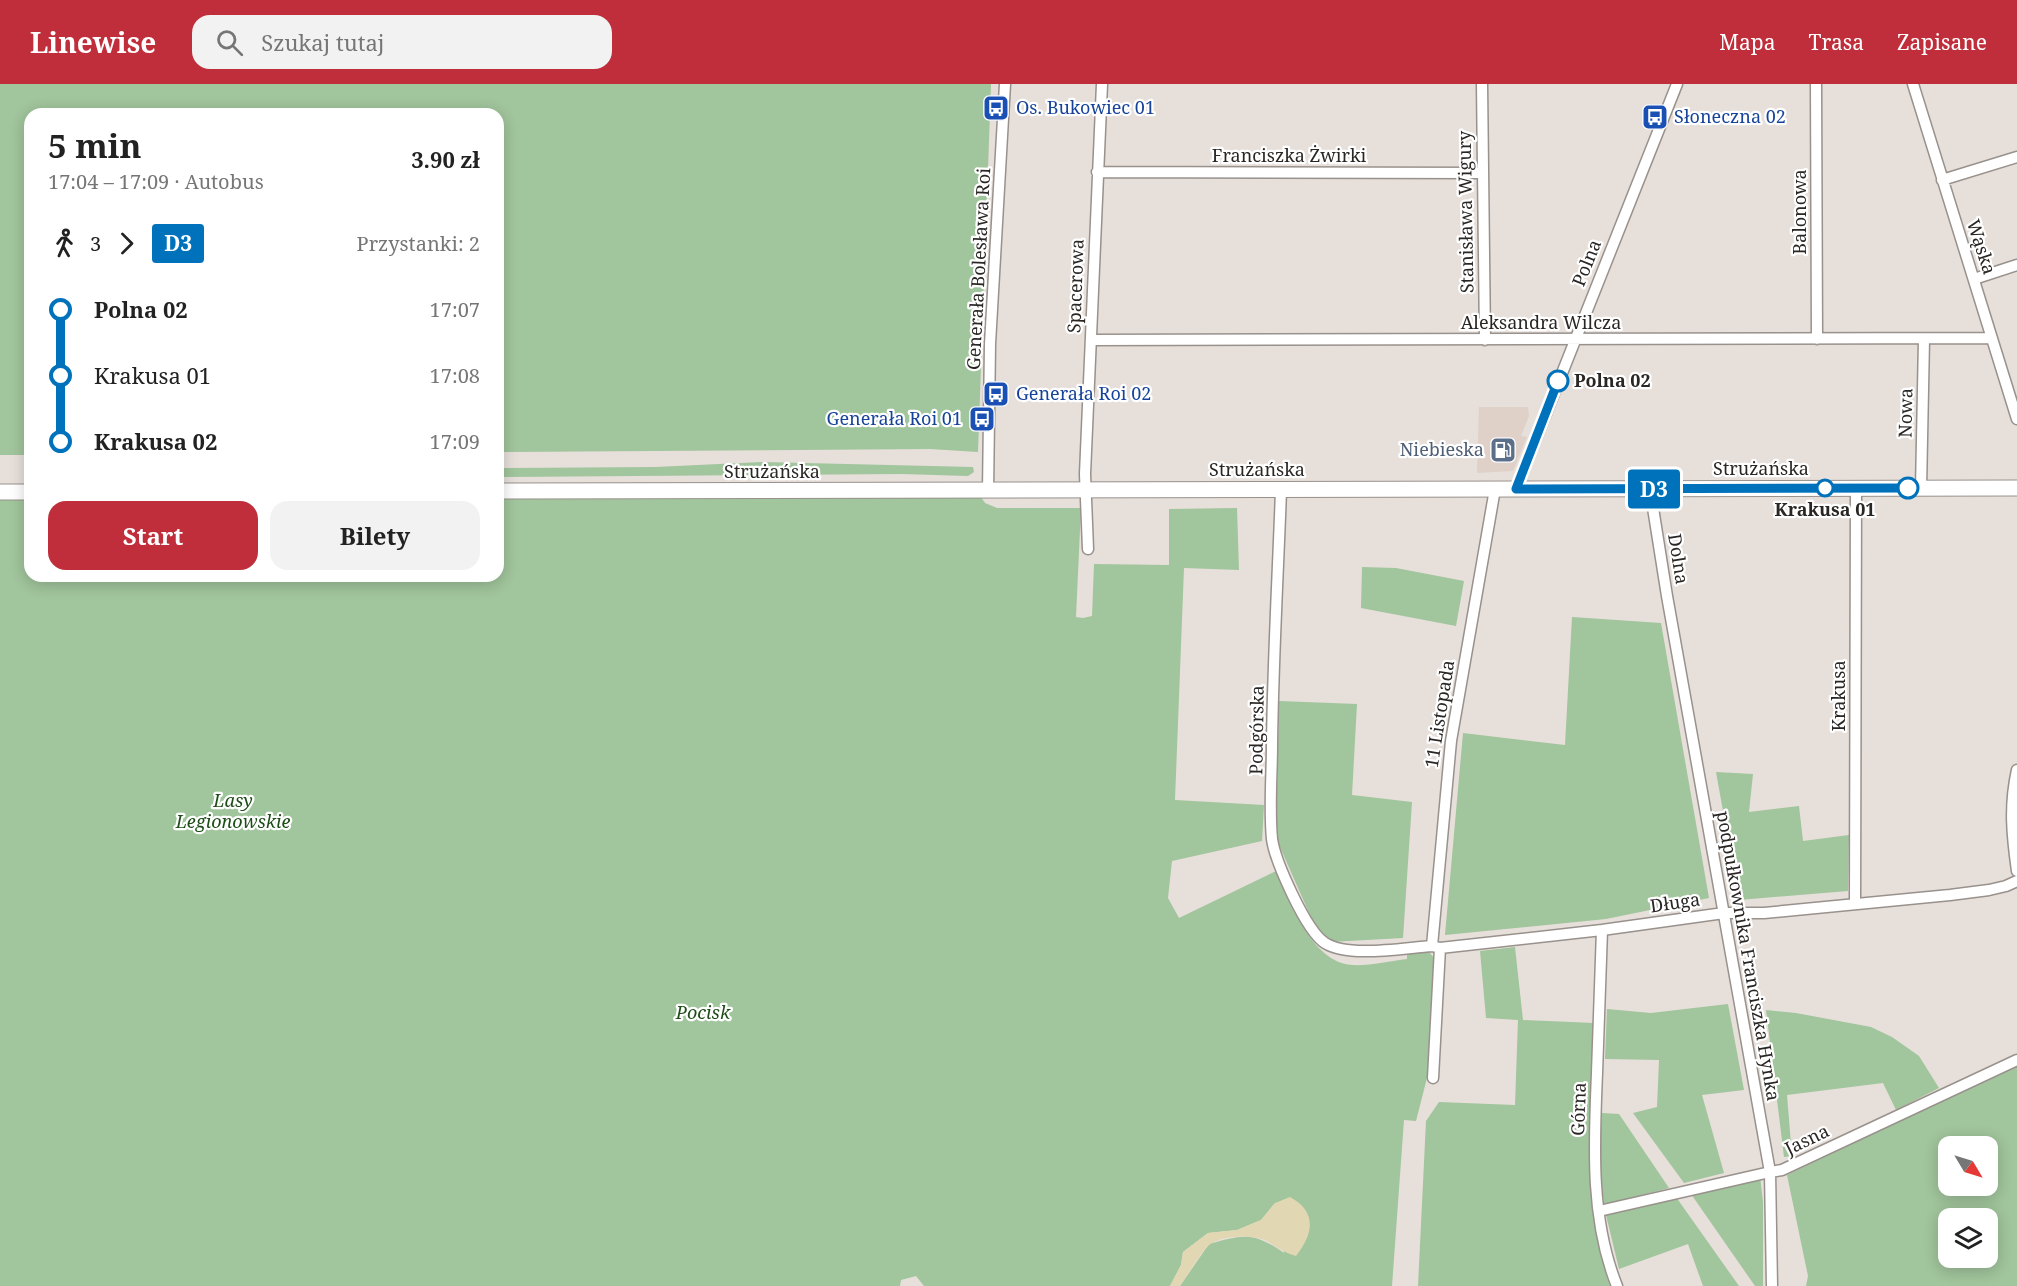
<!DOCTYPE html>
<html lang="pl">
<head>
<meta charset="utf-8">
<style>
  body { margin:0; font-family:"Noto Serif",serif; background:#f2f2f2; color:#222; height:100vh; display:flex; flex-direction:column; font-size:22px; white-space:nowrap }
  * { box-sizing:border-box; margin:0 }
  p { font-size:20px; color:#767676 }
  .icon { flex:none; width:33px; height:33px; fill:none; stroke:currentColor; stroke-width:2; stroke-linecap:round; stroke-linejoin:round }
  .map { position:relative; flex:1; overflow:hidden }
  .side { position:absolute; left:24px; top:24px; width:480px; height:474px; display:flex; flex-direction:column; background:#fff; border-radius:18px; box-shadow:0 3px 15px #0003 }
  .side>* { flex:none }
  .badge { padding:0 12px; border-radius:4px; font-size:21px; line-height:39px }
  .needle { width:39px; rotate:128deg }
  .tools { position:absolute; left:1938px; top:1052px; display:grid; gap:12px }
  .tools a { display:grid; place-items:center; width:60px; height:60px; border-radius:12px; background:#fff; box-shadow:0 3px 15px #0003; font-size:30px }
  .map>.badge { position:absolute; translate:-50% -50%; box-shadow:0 0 0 3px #fff }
  .legs { display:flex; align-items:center; gap:9px; height:66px; padding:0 24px; font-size:20px }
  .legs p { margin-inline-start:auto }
  .head { display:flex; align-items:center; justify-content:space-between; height:102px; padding:0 24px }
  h1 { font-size:33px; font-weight:700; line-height:45px }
  .cta { display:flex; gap:12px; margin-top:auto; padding:12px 24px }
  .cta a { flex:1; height:69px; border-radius:18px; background:#bf2e3a; color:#fff; font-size:24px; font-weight:700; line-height:69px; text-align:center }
  .cta a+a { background:#f2f2f2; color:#222 }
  ul { padding:0 24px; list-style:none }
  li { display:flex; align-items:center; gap:21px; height:66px; font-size:22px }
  li i { display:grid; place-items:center; width:9px; height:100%; margin:0 8px; background:currentColor }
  li i::after { content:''; width:15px; height:15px; margin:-8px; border:4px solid; border-radius:50%; background:#fff }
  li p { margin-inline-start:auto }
  li:first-child i { background:linear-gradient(#0000 50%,currentColor 0) }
  li:last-child i { background:linear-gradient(currentColor 50%,#0000 0) }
  header { display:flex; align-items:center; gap:36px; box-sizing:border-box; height:84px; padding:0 30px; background:#bf2e3a; color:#fff }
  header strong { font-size:28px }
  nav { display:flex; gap:33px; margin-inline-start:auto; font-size:21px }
  .search { width:420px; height:54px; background:#f2f2f2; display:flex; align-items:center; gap:15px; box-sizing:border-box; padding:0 21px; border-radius:18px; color:#767676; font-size:22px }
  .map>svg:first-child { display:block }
  .built { fill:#dfd1c8 }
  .green { fill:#a1c59c; fill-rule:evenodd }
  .sand { fill:#e1d7b2 }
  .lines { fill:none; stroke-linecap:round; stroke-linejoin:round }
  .minor-casing { stroke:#98918c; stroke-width:13 }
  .secondary-casing { stroke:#98918c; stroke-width:17 }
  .minor { stroke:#fff; stroke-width:10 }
  .secondary { stroke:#fff; stroke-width:15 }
  .line-1-casing { stroke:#fff; stroke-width:14 }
  .line-1 { stroke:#0072bc; stroke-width:9 }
  .stop-1-dot { fill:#fff; stroke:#0072bc; stroke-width:3 }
  .labels { text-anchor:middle; stroke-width:4.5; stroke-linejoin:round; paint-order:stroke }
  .transit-label { font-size:18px; fill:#164399; stroke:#fff; text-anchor:start }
  .street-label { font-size:18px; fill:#292624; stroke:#fff }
  .stop-label { font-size:18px; font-weight:bold; fill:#292624; stroke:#fff; text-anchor:start }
  .service-label { font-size:18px; fill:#4e5e75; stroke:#fff; text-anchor:end }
  .park-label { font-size:18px; font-style:italic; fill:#1d4d16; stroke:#fff }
</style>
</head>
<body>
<header>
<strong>Linewise</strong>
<div class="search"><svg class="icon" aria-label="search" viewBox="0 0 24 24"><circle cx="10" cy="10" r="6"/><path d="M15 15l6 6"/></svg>Szukaj tutaj</div>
<nav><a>Mapa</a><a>Trasa</a><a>Zapisane</a></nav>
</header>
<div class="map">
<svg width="2017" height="1202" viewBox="0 0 2017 1202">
  <rect width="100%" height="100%" fill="#e7dfda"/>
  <path class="built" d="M1479,323H1528L1529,332L1521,352L1527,353L1513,387L1477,389Z"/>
  <path class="green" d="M0,0H991L978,368L930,365L498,368V30H30V371H0Z
    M762,378L973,383L974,388L968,392L902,390L498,393V384L655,383Z
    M498,412L981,413L985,419L997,424H1081L1076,533L1083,534L1092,532L1094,480L1169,481V425L1237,424L1239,486L1184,484L1175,716L1264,721L1262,757L1172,777L1168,814L1179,834L1276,787C1292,819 1311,878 1352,881C1369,882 1390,877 1407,875V868H1429L1435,875L1429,986L1416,1037L1404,1036L1392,1202H1180L1209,1160C1244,1150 1254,1148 1284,1169L1275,1119L1261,1136L1237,1146L1208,1149L1183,1168L1181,1181L1170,1202H924L916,1192L901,1196L900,1202H0V415H30V492H498Z
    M1362,483L1396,484L1464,497L1456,542L1361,524Z
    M1572,533L1661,539L1709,814L1606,835L1445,851L1463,649L1565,661Z
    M1279,617L1357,620L1352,711L1412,718L1403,854L1330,858L1313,838L1276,754Z
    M1716,688L1753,690L1749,728L1799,722L1803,757L1849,751L1848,807L1739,816Z
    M1515,863L1523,936L1594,939C1591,1010 1585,1078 1597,1148C1601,1167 1603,1184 1610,1202H1418L1426,1037L1439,1018L1515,1021L1518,936L1486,934L1480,867Z
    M1728,920L1744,1006L1702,1011L1724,1089L1684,1099L1633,1029L1657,1023L1659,976L1605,975L1607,925L1651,929Z
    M1766,926L1796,929L1871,943L1892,953L1919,972L1939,1004L1896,1026L1883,999L1787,1011L1792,1072L1784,1073Z
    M2017,980V1202H1806L1808,1192L1787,1091ZM1948,1062H1988V1101H1948ZM1948,1134H1988V1173H1948Z
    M1602,1029L1619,1030L1669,1104L1604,1121L1599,1070Z
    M1760,1092L1763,1118V1202H1755L1691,1110Z
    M1676,1113L1739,1202H1703L1688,1160L1619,1185L1606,1131Z"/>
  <path class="sand" d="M1290,1113C1318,1128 1313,1151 1296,1172C1284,1169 1277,1163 1267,1157C1253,1150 1219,1151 1208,1162C1197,1174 1189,1189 1180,1202H1170L1181,1181L1183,1168L1208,1149L1237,1146L1261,1136L1275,1119Z"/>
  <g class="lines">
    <g class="minor-casing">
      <path id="minor" d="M1482,0L1485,256
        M1816,0L1817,255
        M1913,0L2017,335
        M1097,88L1482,89
        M1942,96L2017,73
        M1974,195L2017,181
        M1091,256L1991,254
        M1516,405L1677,0
        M1650,405L1667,512L1770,1088L1772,1202
        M1921,405L1924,255
        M1281,406C1278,491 1273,575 1272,660C1272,691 1269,724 1272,755C1275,777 1306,847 1325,859C1349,874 1402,864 1432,862L1440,864L1602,846L1724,829H1764L1950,811L1989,806L2006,802L2017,797
        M988,407L990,260L1005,0
        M1088,465L1085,390L1102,0
        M2017,686C2009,722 2012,751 2017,787
        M1855,820L1856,404
        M1602,846C1600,894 1599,941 1597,989C1594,1060 1590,1135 1617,1202
        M1432,862L1451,657L1495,405
        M1433,994L1440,864
        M1599,1127L1770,1088L1782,1086L2017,976"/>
    </g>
    <g class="secondary-casing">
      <path id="secondary" d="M498,407L2017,404
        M0,408H30"/>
    </g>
    <use href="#minor" class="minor"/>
    <use href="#secondary" class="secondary"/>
  </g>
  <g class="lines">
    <g class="line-1-casing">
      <path id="line-1" d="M1558,297L1516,405L1908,404"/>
    </g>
    <use href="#line-1" class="line-1"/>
  </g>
  <defs>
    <g id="bus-square" transform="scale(1.35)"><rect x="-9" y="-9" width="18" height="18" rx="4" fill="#1a4fb4" stroke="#fff"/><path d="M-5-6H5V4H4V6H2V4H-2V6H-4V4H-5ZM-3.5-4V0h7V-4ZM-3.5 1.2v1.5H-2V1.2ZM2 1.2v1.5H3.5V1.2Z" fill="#fff"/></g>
    <g id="fuel-square" transform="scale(1.35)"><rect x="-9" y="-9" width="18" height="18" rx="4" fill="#5c6f8a" stroke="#fff"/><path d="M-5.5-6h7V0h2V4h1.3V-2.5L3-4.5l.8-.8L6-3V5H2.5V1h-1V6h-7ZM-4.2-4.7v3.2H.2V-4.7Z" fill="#fff"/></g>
  </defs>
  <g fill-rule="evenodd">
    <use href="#bus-square" x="996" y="24"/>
    <use href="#bus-square" x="1655" y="33"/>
    <use href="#bus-square" x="996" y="310"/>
    <use href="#bus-square" x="982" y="335"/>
    <use href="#fuel-square" x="1503" y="366"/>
  </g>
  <g class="stop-1-dot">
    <circle cx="1558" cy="297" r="10"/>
    <circle cx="1825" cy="404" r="8"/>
    <circle cx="1908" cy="404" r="10"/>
  </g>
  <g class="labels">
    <g class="transit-label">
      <text x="1016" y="30">Os. Bukowiec 01</text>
      <text x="1674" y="39">Słoneczna 02</text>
      <text x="1016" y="316">Generała Roi 02</text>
      <text x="962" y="341" text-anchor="end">Generała Roi 01</text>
    </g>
    <g class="street-label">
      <text x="1289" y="78">Franciszka Żwirki</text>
      <text transform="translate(1466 128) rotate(-91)" y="6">Stanisława Wigury</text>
      <text transform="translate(1800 128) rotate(-90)" y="6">Balonowa</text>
      <text transform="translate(1981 163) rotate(72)" y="6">Wąska</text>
      <text transform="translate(1587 179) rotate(-68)" y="6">Polna</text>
      <text transform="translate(979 185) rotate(-87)" y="6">Generała Bolesława Roi</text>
      <text transform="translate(1076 202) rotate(-88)" y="6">Spacerowa</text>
      <text x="1541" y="245">Aleksandra Wilcza</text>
      <text transform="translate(1906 329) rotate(-89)" y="6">Nowa</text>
      <text x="1761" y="391">Strużańska</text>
      <text x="1257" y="392">Strużańska</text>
      <text x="772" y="394">Strużańska</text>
      <text transform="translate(1678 475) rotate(81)" y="6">Dolna</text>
      <text transform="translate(1839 612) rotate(-90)" y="6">Krakusa</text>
      <text transform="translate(1440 630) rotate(-81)" y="6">11 Listopada</text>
      <text transform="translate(1257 646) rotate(-89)" y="6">Podgórska</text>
      <text transform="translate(1675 819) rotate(-8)" y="6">Długa</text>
      <text transform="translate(1748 872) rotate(80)" y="6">podpułkownika Franciszka Hynka</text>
      <text transform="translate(1579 1025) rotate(-88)" y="6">Górna</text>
      <text transform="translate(1807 1056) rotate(-26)" y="6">Jasna</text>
    </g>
    <g class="stop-label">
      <text x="1574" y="303">Polna 02</text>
      <text x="1825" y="432" text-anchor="middle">Krakusa 01</text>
    </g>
    <g class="service-label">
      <text x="1484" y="372">Niebieska</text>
    </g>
    <g class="park-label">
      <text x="233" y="723">Lasy<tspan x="233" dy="21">Legionowskie</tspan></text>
      <text x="703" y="935">Pocisk</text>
    </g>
  </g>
</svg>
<div class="tools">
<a><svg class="needle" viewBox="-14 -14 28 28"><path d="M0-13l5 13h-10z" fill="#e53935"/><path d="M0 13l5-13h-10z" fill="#767676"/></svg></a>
<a><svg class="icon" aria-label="layers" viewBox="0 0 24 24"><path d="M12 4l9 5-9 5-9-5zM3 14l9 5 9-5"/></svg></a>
</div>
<b class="badge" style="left:1654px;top:405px;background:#0072bc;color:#fff">D3</b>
<section class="side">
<div class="head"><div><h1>5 min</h1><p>17:04 – 17:09 · Autobus</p></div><b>3.90 zł</b></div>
<div class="legs"><svg class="icon" aria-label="walk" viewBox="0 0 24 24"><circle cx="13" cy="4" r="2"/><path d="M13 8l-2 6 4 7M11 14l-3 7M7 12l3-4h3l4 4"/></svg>3<svg class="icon" aria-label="forward" viewBox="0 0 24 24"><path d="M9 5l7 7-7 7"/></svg><b class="badge" style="background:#0072bc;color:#fff">D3</b><p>Przystanki: 2</p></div>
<ul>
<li><i style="color:#0072bc"></i><b>Polna 02</b><p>17:07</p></li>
<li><i style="color:#0072bc"></i><span>Krakusa 01</span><p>17:08</p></li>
<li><i style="color:#0072bc"></i><b>Krakusa 02</b><p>17:09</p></li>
</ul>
<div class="cta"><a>Start</a><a>Bilety</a></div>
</section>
</div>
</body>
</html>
